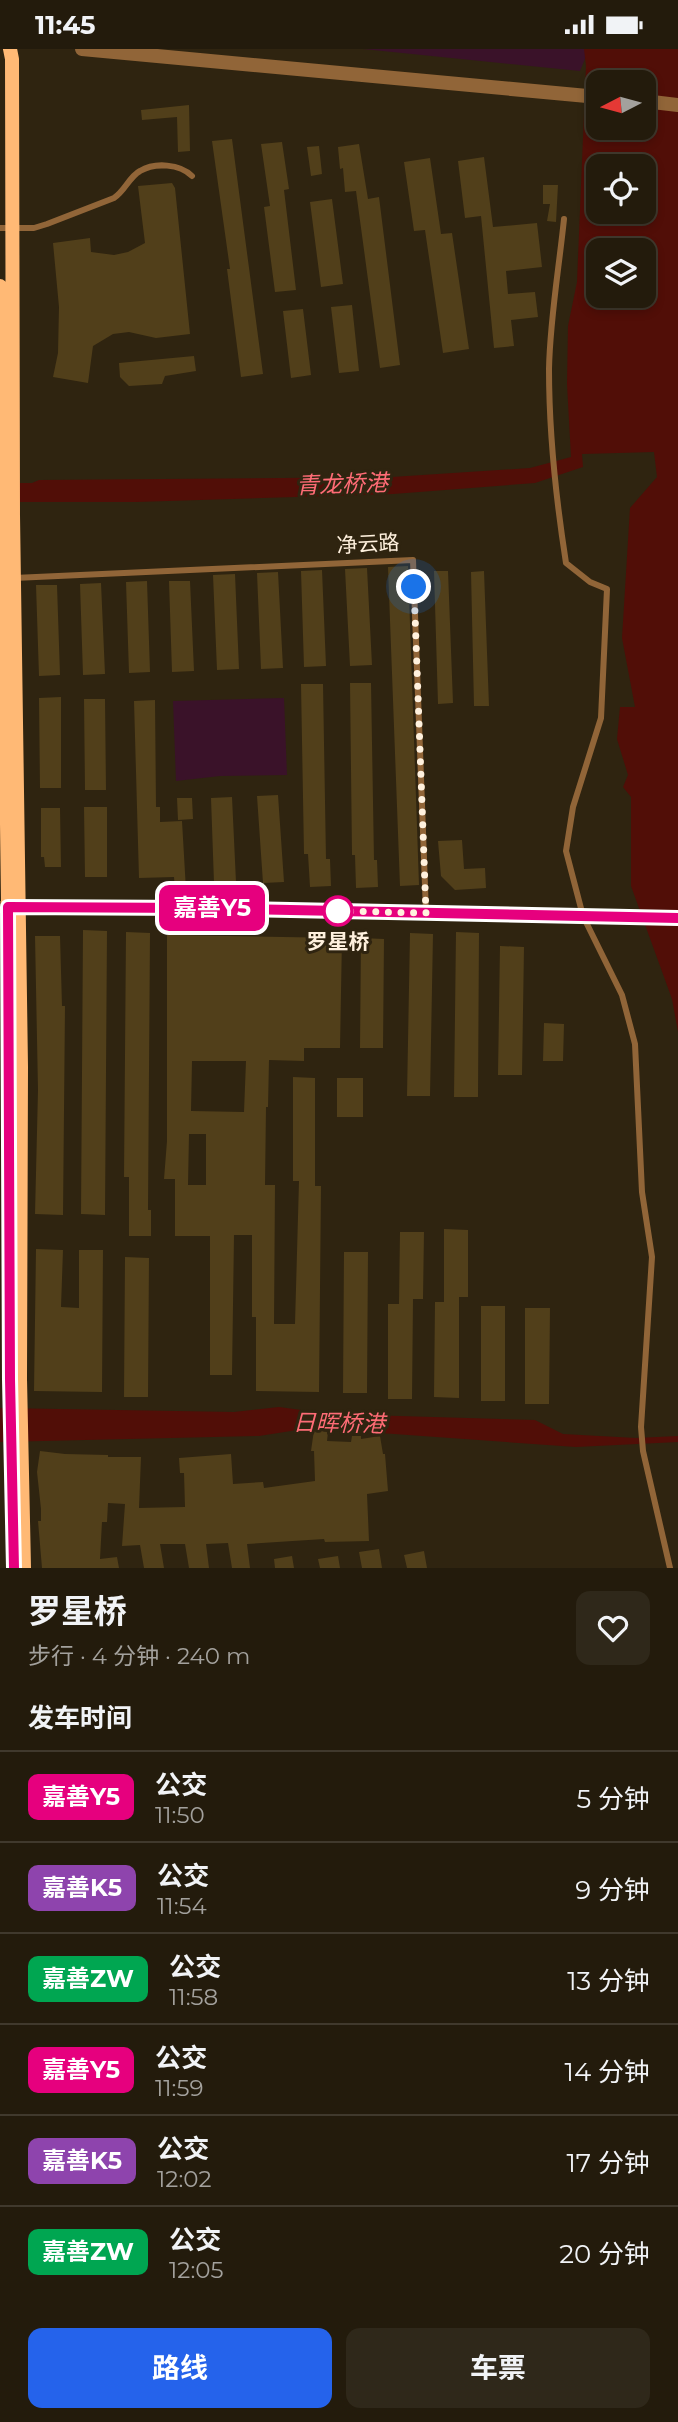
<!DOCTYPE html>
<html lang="zh">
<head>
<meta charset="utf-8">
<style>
  body { margin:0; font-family:Montserrat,"Noto Sans SC",sans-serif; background:#2f281a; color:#f1f3f6; height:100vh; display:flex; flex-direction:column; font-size:26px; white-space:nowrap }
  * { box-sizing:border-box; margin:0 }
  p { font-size:23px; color:#a3a19d }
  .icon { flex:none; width:38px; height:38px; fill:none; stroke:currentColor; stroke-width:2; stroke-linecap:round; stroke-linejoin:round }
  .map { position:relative; height:1519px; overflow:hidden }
  .details { display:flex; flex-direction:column; background:#231b0c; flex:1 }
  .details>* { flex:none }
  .badge { padding:0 14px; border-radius:10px; font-size:24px; line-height:46px }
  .needle { width:46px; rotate:264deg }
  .buttons { position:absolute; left:586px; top:21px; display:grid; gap:14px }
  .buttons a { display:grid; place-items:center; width:70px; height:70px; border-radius:14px; background:#231b0c; box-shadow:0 4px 10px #0003,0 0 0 2px #40392d; font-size:35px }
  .you { position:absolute; width:35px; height:35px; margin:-18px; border:5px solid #fff; border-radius:50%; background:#1a73e8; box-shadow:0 0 0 10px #1a73e833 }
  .map>.badge { position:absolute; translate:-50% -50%; box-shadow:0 0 0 4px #fff }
  h2 { padding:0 28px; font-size:26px; line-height:63px }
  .round { display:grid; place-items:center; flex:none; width:74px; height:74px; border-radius:14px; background:#2f281a }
  .head { display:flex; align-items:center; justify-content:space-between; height:119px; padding:0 28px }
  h1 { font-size:33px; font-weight:700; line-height:52px }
  .cta { display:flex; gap:14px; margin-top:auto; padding:14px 28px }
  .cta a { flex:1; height:80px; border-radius:14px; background:#2563eb; color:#fff; font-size:28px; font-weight:700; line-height:80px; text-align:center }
  .cta a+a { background:#2f281a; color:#f1f3f6 }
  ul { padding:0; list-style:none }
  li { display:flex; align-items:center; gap:21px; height:91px; padding:0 28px; border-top:2px solid #40392d }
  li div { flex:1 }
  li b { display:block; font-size:26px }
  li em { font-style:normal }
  li .badge { min-width:77px; font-weight:700; text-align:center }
  .status { display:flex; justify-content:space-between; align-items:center; height:49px; padding:0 35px; background:#231b0c; direction:ltr }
  .status svg { height:19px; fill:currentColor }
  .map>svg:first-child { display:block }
  .green { fill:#3a1229 }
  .water { fill:#510e07; fill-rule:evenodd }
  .building { fill:#513f1a; fill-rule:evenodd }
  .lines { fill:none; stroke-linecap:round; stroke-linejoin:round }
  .service { stroke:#916538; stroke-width:6 }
  .minor { stroke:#916538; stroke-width:12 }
  .tertiary { stroke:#916538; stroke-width:14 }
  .secondary { stroke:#ffb975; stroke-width:14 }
  .line-casing { stroke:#fff; stroke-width:16 }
  .line { stroke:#e6007e; stroke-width:10 }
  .walk { stroke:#fff1de; stroke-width:7; stroke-dasharray:0 12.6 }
  .stop-dot { fill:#fff; stroke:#e6007e; stroke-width:3.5 }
  .labels { text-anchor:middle; stroke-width:6; stroke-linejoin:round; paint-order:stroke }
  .street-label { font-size:21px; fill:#fff1de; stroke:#2f2410 }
  .stop-label { font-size:21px; font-weight:bold; fill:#fff1de; stroke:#2f2410 }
  .water-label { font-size:23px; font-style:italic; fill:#ff6c76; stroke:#2f2410 }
</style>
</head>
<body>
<div class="status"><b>11:45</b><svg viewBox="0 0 49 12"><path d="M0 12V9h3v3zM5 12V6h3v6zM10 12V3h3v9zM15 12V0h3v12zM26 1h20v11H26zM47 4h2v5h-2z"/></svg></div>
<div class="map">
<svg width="678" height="1519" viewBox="0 0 678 1519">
  <rect width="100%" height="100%" fill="#2f2410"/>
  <path class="green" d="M363,0H589L580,22Z
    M284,649L287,726L220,727L176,732L173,652Z"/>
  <path class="water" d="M584,0H678V983L672,950L631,837V748L623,738L628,726L617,690L620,658H635L622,589L630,459L657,428L654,403L582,405L583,418L535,434L393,445L136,453H0V434H32L39,431L392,428L530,419L571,408L567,335L568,277L577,233L586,17ZM598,33H644V79H598ZM598,117H644V163H598ZM598,201H644V247H598Z
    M279,1358L331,1365L535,1371L563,1385L636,1389L678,1387V1393L576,1398L310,1379L259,1387L0,1393V1359L234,1363Z"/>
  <path class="building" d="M189,56L190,102L178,103L177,68L142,71L141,61Z
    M232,90L263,325L241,328L227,220H230L212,92Z
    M282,93L289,140L284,141L296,241L275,243L264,158L270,157L261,95Z
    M359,95L368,150L379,148L400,316L380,319L356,142L345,143L343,119L340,120L338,98Z
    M319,97L322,125L311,127L307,98Z
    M484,108L493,178L537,174L542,218L506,222L508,245L535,243L538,268L511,271L514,297L494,299L481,167L465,169L458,112Z
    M430,109L441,185L452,184L469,300L443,304L425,181L414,182L404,113Z
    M172,134L175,139L190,285L156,289L129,283L113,285L93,297L88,334L53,328L58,304L59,258L53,194L90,189L91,203L114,206L128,203L145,194L138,137Z
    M543,136H558L556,173L547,172L550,155H543Z
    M332,150L343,235L321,238L310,153Z
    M352,256L359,322L339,324L331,258Z
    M303,260L311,326L291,329L283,262Z
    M194,307L196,322L165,327L162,335L129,337L120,328L119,314Z
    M408,517L419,836L400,837L388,518Z
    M367,519L372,616L350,617L345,520Z
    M322,521L326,617L304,618L301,522Z
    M434,522H448L453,654L438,655Z
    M484,522L489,657H474L471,523Z
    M278,523L283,619L261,620L257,524Z
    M235,525L239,620L217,621L213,526Z
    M147,532L150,623L129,624L126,533Z
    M169,532H190L194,622L172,623Z
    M101,534L105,625L83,626L80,535Z
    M36,536H57L60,626L39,627Z
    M350,634H371L374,811H377L378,838L356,839L355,806H352Z
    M301,635H323L326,810H330L331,837L310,838L308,805H304Z
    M61,648V739H40L39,649Z
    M84,650H105L106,741H85Z
    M155,651L156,758H160V773L182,772L186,841H175L174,828L139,829L134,652Z
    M278,746L284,833L263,834L257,747Z
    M232,748L236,833L214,834L211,749Z
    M177,749H192L193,770L178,771Z
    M84,758H107V828H85Z
    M41,759H60L61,818H45L44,808H41Z
    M462,791L464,820L485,819L486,839L455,841L441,827L438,792Z
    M83,881L107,882L105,1166L81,1165Z
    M126,883L150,884L148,1161H151V1187H129V1128H124Z
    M456,883L479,884L478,1048H454Z
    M410,884L433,885L430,1047H407Z
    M167,886L342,889L340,999H304V1012L269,1011L268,1058H266L265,1136H275L274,1275H295L299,1132H293V1028L315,1029V1137H321L319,1343L256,1342V1268H252V1186H234L232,1326H210V1187H175V1130H164L167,1092ZM192,1012H246L244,1063L191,1062ZM189,1085H206V1136H188Z
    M35,887H60L62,957H65L63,1166L35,1165L38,1041Z
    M361,889L384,890L383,999H360Z
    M500,897L524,898L522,1026H498Z
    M544,974L564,975L563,1012H543Z
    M337,1029H363V1068H337Z
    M444,1180L468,1181V1248H459V1349L434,1348L435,1253H444Z
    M400,1183H424L423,1250H413L412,1350H388V1255H399Z
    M36,1200L63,1201L61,1258L79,1259V1201H103L102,1343L34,1342Z
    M344,1203H368L367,1344H343Z
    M125,1208L149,1209L148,1348H124Z
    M481,1257H505V1352H481Z
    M525,1259H550L549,1355H525Z
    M314,1381L328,1383L327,1392L351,1393L352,1387H361V1390L380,1387L383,1405H385L388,1442L367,1445L369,1492L325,1493L324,1490L247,1495L250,1519H232L228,1494L206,1495L209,1519H189L185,1495H160L164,1519H144L140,1496L122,1497L125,1455L108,1454L107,1473H102L100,1510L117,1508L119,1519H42L38,1472H41V1460L37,1423L40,1402L65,1405L108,1406V1408H141L139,1459L185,1458L184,1424H180L179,1409L231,1405L233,1435L263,1433L264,1439L315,1432L314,1402H311Z
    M379,1500L382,1519H362L359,1503Z
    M424,1502L427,1519H407L404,1506Z
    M292,1507L294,1519H275L274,1510Z
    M338,1507L340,1519H320L318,1510Z"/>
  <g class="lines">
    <path class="service" d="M564,170C559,219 550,270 549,320C549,385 556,450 566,514L590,533L607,540L601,669L573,758L566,802L583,867L622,946L635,995L642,1143L652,1208L641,1378L643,1402L670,1519
      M0,179H34L47,175L114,149C125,142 129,128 140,122C155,113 180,115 192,127
      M14,529L413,511L426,864"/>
    <path class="minor" d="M0,858L197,859L678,869"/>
    <path class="tertiary" d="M82,0L598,48
      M644,52L678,56"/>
    <path class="secondary" d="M10,0L12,10L13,466L21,1018L20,1330L24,1519
      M0,237L10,1006V1325"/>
  </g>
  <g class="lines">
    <g class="line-casing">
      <path id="line" d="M14,1519L10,1330L8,858L197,859L678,869"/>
    </g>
    <use href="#line" class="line"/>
    <path class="walk" d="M338,862L426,864L414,538"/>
  </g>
  <circle class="stop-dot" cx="338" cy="862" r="14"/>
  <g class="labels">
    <g class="street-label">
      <text transform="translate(368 495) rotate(-3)" y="7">净云路</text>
    </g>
    <g class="stop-label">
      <text x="338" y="900">罗星桥</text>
    </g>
    <g class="water-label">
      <text transform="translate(342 435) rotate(-2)" y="8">青龙桥港</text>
      <text transform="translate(339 1374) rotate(1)" y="8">日晖桥港</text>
    </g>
  </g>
</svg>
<div class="buttons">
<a><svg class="needle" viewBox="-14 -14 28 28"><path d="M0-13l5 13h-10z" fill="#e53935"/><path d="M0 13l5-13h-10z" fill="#a3a19d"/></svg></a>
<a><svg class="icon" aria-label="locate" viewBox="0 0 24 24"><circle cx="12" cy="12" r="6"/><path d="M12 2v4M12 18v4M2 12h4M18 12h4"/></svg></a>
<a><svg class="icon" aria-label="layers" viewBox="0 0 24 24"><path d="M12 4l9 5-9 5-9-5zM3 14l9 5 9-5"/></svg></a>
</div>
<div class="you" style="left:414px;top:538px"></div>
<b class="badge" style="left:212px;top:859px;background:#e6007e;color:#fff">嘉善Y5</b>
</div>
<section class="details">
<div class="head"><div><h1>罗星桥</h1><p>步行 · 4 分钟 · 240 m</p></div><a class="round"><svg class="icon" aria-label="heart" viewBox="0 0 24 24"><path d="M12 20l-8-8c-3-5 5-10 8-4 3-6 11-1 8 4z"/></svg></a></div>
<h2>发车时间</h2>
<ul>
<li><span class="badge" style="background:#e6007e;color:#fff">嘉善Y5</span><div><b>公交</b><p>11:50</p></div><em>5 分钟</em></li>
<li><span class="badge" style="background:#8e44ad;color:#fff">嘉善K5</span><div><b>公交</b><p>11:54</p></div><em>9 分钟</em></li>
<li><span class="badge" style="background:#00a651;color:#fff">嘉善ZW</span><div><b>公交</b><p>11:58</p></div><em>13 分钟</em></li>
<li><span class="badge" style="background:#e6007e;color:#fff">嘉善Y5</span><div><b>公交</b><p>11:59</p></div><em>14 分钟</em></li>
<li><span class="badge" style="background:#8e44ad;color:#fff">嘉善K5</span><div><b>公交</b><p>12:02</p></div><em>17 分钟</em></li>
<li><span class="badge" style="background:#00a651;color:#fff">嘉善ZW</span><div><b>公交</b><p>12:05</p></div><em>20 分钟</em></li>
</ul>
<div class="cta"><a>路线</a><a>车票</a></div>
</section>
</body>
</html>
